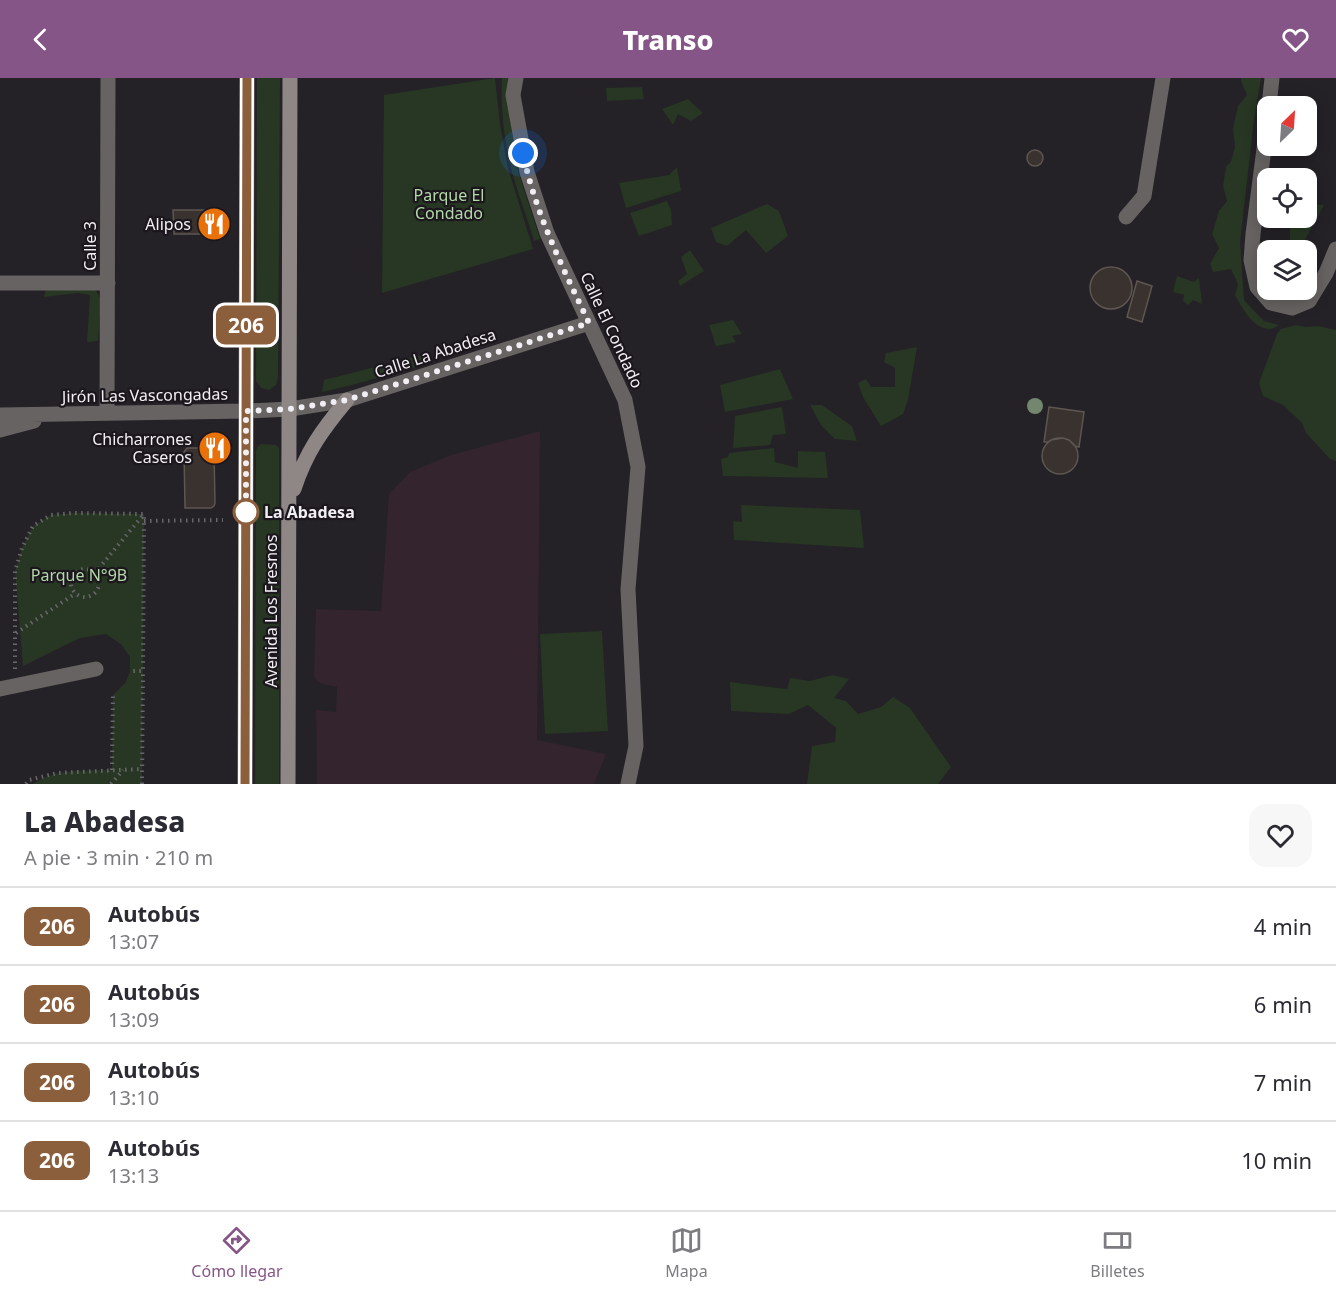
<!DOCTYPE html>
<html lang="es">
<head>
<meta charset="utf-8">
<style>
  body { margin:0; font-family:"Noto Sans",sans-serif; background:#f7f7f7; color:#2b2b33; height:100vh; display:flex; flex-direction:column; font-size:22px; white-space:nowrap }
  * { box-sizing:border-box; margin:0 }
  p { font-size:20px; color:#7c7c81 }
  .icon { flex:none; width:33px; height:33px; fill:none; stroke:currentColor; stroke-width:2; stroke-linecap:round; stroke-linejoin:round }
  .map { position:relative; height:706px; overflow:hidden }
  .panel { display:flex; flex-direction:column; background:#fff; flex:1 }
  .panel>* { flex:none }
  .badge { padding:0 12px; border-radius:9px; font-size:21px; line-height:39px }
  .needle { width:39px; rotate:25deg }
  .tools { position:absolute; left:1257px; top:18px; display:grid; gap:12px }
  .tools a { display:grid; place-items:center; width:60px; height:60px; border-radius:12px; background:#fff; box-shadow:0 3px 15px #0003; font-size:30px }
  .you { position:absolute; width:30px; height:30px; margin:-15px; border:4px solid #fff; border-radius:50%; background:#1a73e8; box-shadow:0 0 0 9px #1a73e833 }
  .map>.badge { position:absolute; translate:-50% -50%; box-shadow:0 0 0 3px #fff }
  .round { display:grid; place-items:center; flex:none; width:63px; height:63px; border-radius:18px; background:#f7f7f7 }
  .summary { display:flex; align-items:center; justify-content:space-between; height:102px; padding:0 24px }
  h1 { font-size:28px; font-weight:800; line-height:45px }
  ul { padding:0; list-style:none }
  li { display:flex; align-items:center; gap:18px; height:78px; padding:0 24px; border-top:2px solid #e1e1e2 }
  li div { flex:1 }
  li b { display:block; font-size:22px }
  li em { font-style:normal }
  li .badge { min-width:66px; font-weight:700; text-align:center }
  header { display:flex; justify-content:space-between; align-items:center; height:78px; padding:0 24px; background:#855588; color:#fff; font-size:27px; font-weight:800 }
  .tab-bar { display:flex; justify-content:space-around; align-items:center; height:84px; border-top:2px solid #e1e1e2; background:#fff; font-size:16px; color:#7c7c81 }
  .tab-bar a { display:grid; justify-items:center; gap:3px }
  .tab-bar .on { color:#855588 }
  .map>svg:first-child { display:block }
  .education { fill:#34242e }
  .green { fill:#273723 }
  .building { fill:#39322e; stroke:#5d5651; stroke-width:1.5 }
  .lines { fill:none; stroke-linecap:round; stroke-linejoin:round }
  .path { stroke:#69676c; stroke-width:4; stroke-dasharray:1.5 4.5; stroke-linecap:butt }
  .minor { stroke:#676362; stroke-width:15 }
  .secondary { stroke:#8e8786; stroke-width:15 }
  .tree { fill:#73866e }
  .line-casing { stroke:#fff; stroke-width:14 }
  .line { stroke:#8b5e3c; stroke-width:9 }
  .walk { stroke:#f1eff3; stroke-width:6; stroke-dasharray:0 10.8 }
  .stop-dot { fill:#fff; stroke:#8b5e3c; stroke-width:3 }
  .labels { text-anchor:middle; stroke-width:4.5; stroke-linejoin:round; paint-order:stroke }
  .park-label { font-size:16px; fill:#b3d8a9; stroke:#1b171d }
  .poi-label { font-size:16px; fill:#f1eff3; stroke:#1b171d; text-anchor:end }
  .street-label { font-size:16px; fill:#f1eff3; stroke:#1b171d }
  .stop-label { font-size:16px; font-weight:bold; fill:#f1eff3; stroke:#1b171d; text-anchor:start }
</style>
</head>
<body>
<header><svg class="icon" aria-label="back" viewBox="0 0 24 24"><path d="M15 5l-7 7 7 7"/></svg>Transo<svg class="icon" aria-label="heart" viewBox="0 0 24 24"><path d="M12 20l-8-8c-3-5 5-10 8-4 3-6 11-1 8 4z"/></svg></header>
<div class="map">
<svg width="1336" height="706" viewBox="0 0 1336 706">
  <rect width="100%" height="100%" fill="#242127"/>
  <path class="education" d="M540,353L537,662L606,676L594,706H317L316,632L336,634L337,609L323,606L317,603L314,597L316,531L381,533L389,416L410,394L451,377Z"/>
  <path class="green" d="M257,0H280L278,300L276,307L269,312L261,310L256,303Z
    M495,0L500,46L508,90L533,171L382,215L384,17Z
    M502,0H508L507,16L517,90L540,161L534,163C528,142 520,122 514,101C505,70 500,32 502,0Z
    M1241,0H1261L1254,42L1240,164L1244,222L1264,243L1279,247C1277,248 1273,251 1270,251C1254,252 1242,230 1235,217L1238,206L1231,191L1213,194L1210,186L1219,170L1212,156L1219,133L1227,123L1223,108L1226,89L1231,83L1235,69L1233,50L1238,28L1247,17L1241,3Z
    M642,9L644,21L607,23L606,10Z
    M688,21L703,35L691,43L678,36L673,47L662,31Z
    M677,89L681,113L626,130L619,105L669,97Z
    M667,123L671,132L672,147L639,158L630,135Z
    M767,126L779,133L788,158L766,175L746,152L727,168L716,164L711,150Z
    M1307,126L1324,127L1299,172H1290V140H1306Z
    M690,172L704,193L680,208L678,203L687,196L681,179Z
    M1177,198L1194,204L1199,200L1202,226L1193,222L1188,227L1183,223L1184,217L1173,214Z
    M46,210L95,211L101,222L98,263L87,264L90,217L78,215L44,219Z
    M733,242L742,256L732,258L736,264L716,268L709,247Z
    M1296,247L1305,249L1318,248L1336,252V383L1330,381L1306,355L1302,345L1283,327L1263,318L1259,305L1277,256L1281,251Z
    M917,269L908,322L903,336L881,348L863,319L858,305L866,301L871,309H895V290L884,284L886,275Z
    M422,277L423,287L352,307L322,314L324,302Z
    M780,291L793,321L725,334L720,307Z
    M810,327H822L852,348L857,363L835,361L821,347Z
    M782,329L786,356L773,357L770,367L733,370L735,338Z
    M261,366L276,367L279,370V706H255L256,373L257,369Z
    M774,370L775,384L798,390V373L825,374L828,400L723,398L721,381L728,379L729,375Z
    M741,427L860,432L864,470L734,462L733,443L742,444Z
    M73,435L144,436L142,706H33C56,690 86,693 112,692L113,617L126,604L130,593V579L121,566L106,556L80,560L23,588L15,493L22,470L33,448L51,437Z
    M602,553L608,653L545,656L540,556Z
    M832,597L849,601L834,620L846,623L858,636L881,629L893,619L910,630L951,689L938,706H807L812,668L835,664L836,650L808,627L789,636L731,633L730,604L787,611L790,600L810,603Z"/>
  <path class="building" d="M1027 80a8 8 0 1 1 16 0a8 8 0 1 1-16 0Z
    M173,132H221L222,156H174Z
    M1090 210a21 21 0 1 1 42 0a21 21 0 1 1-42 0Z
    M1137,203L1152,208L1142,244L1127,239Z
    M1049,329L1084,334L1079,369L1075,368L1069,362L1063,360L1051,362L1048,364H1044Z
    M1042 378a18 18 0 1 1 36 0a18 18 0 1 1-36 0Z
    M187,370H210L214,374L215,425L214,428L211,430H185L184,374Z"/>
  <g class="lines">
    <path class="path" d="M144,443L223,442
      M71 505a14 14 0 1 1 28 0a14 14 0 1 1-28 0Z
      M95,495L144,436
      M16,555L76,515
      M15,591V493L22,470L33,448L51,437L73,435L144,436L143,593H130
      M112,692L113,617
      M26,706L29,702L57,695L142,691
      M111,706L123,692
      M142,706L143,593"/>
    <path class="minor" d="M516,0L513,17L527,94L547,155L625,322L638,389L628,511L636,668L628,706
      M1269,28L1272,0
      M1268,40L1253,156L1251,182L1257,209L1271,225L1292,230L1309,223L1326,195L1336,171
      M1126,139L1144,118L1163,0
      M0,205H108
      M107,335L108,0
      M0,337L246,333L290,331L347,322L589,245
      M0,352L34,343
      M0,611L96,591"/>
    <path class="secondary" d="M294,411C306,374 322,352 347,322
      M245,706L247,0
      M288,706L290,0"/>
  </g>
  <circle class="tree" cx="1035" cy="328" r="8"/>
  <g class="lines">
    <g class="line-casing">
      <path id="line" d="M245,706L247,0"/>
    </g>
    <use href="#line" class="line"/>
    <path class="walk" d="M246,434V442V333L290,331L347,322L589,245C563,190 535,135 523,75"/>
  </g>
  <defs>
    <g id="restaurant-disc" transform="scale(1.725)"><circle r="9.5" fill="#e8710a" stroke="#1b171d"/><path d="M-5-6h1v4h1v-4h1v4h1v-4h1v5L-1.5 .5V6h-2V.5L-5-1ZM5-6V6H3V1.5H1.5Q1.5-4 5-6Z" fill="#fff"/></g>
  </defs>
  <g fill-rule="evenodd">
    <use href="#restaurant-disc" x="214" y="146"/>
    <use href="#restaurant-disc" x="215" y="370"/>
  </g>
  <circle class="stop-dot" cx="246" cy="434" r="12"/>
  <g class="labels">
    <g class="park-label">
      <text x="449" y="123">Parque El<tspan x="449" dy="18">Condado</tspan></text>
      <text x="79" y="503">Parque N°9B</text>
    </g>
    <g class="poi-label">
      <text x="191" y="152">Alipos</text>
      <text x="192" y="367">Chicharrones<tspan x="192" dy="18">Caseros</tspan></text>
    </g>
    <g class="street-label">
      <text transform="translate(90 168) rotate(-90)" y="6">Calle 3</text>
      <text transform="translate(612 252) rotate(65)" y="6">Calle El Condado</text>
      <text transform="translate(435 275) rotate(-18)" y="6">Calle La Abadesa</text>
      <text transform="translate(145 317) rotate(-1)" y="6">Jirón Las Vascongadas</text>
      <text transform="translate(271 533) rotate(-90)" y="6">Avenida Los Fresnos</text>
    </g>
    <g class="stop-label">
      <text x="264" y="440">La Abadesa</text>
    </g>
  </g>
</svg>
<div class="tools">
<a><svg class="needle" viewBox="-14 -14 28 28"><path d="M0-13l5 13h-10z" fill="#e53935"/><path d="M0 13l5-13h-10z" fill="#7c7c81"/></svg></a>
<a><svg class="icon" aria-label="locate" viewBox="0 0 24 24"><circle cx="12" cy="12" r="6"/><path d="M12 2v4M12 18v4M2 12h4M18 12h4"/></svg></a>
<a><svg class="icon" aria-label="layers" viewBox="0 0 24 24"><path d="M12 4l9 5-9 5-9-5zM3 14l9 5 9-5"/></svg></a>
</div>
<div class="you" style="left:523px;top:75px"></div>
<b class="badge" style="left:246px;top:247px;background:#8b5e3c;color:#fff">206</b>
</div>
<section class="panel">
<div class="summary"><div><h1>La Abadesa</h1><p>A pie · 3 min · 210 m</p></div><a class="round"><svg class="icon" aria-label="heart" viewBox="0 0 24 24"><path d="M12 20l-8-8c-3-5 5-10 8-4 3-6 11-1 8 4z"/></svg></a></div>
<ul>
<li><span class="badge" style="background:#8b5e3c;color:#fff">206</span><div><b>Autobús</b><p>13:07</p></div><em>4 min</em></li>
<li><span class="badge" style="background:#8b5e3c;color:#fff">206</span><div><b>Autobús</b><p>13:09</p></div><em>6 min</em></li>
<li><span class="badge" style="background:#8b5e3c;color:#fff">206</span><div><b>Autobús</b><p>13:10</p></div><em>7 min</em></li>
<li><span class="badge" style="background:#8b5e3c;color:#fff">206</span><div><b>Autobús</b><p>13:13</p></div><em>10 min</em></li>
</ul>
</section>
<nav class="tab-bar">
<a class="on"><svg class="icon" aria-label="directions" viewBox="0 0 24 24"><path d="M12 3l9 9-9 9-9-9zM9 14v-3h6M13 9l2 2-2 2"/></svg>Cómo llegar</a>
<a><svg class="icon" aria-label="map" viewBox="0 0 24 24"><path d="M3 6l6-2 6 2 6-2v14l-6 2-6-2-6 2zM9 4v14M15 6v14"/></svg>Mapa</a>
<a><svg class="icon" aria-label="tickets" viewBox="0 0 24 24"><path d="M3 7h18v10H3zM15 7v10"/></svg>Billetes</a>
</nav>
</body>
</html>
